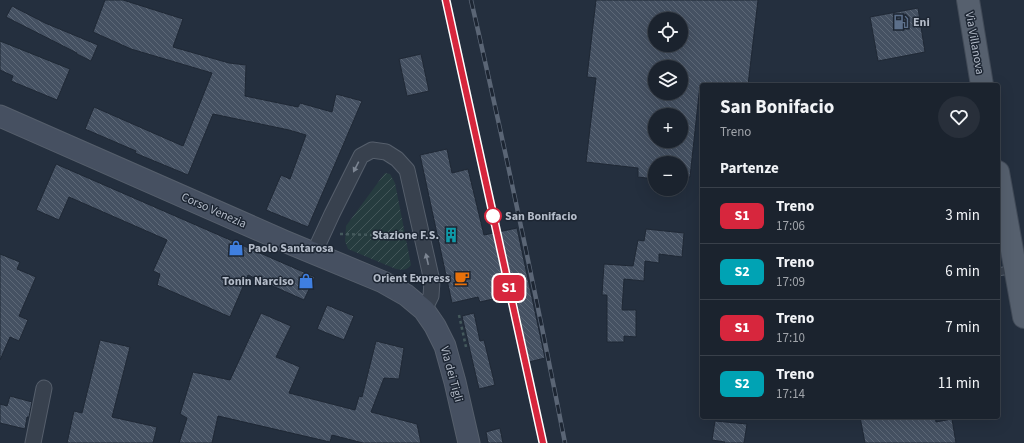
<!DOCTYPE html>
<html lang="it">
<head>
<meta charset="utf-8">
<style>
  body { margin:0; font-family:"Source Sans 3",sans-serif; background:#282f3a; color:#f1f3f6; height:100vh; display:flex; flex-direction:column; font-size:15px; white-space:nowrap }
  * { box-sizing:border-box; margin:0 }
  p { font-size:13px; color:#a0a4aa }
  .icon { flex:none; width:22px; height:22px; fill:none; stroke:currentColor; stroke-width:2; stroke-linecap:round; stroke-linejoin:round }
  .map { position:relative; flex:1; overflow:hidden }
  .side { position:absolute; left:700px; top:83px; width:300px; height:336px; display:flex; flex-direction:column; background:#1b232e; border-radius:4px; box-shadow:0 4px 16px #0002,0 0 0 1px #39404a }
  .side>* { flex:none }
  .badge { padding:0 8px; border-radius:6px; font-size:14px; line-height:26px }
  .buttons { position:absolute; left:648px; top:12px; display:grid; gap:8px }
  .buttons a { display:grid; place-items:center; width:40px; height:40px; border-radius:50%; background:#1b232e; box-shadow:0 4px 16px #0002,0 0 0 1px #39404a; font-size:20px }
  .map>.badge { position:absolute; translate:-50% -50%; box-shadow:0 0 0 2px #fff }
  h2 { padding:0 20px; font-size:15px; line-height:36px }
  .round { display:grid; place-items:center; flex:none; width:42px; height:42px; border-radius:21px; background:#282f3a }
  .overview { display:flex; align-items:center; justify-content:space-between; height:68px; padding:0 20px }
  h1 { font-size:19px; font-weight:700; line-height:30px }
  ul { padding:0; list-style:none }
  li { display:flex; align-items:center; gap:12px; height:56px; padding:0 20px; border-top:1px solid #39404a }
  li div { flex:1 }
  li b { display:block; font-size:15px }
  li em { font-style:normal }
  li .badge { min-width:44px; font-weight:700; text-align:center }
  .map>svg:first-child { display:block }
  .garden { fill:url(#garden-furrows) }
  .building { fill:url(#building-back-hatch); stroke:#1f2835; fill-rule:evenodd }
  .lines { fill:none; stroke-linecap:round; stroke-linejoin:round }
  .lane-casing { stroke:#565f6c; stroke-width:9 }
  .street-casing { stroke:#565f6c; stroke-width:17 }
  .secondary-casing { stroke:#565f6c; stroke-width:23 }
  .primary-casing { stroke:#414a57; stroke-width:24 }
  .path { stroke:#44595c; stroke-width:2.5; stroke-dasharray:3 3; stroke-linecap:butt }
  .lane { stroke:#38414e; stroke-width:7 }
  .street { stroke:#38414e; stroke-width:15 }
  .secondary { stroke:#465061; stroke-width:21 }
  .primary { stroke:#56606e; stroke-width:22 }
  .rail-casing { stroke:#5a6575; stroke-width:4.5 }
  .rail { stroke:#1d2633; stroke-width:3; stroke-dasharray:9; stroke-linecap:butt }
  .oneway { fill:#7c8592 }
  .line-casing { stroke:#fff; stroke-width:9 }
  .line { stroke:#d7263d; stroke-width:6 }
  .stop-dot { fill:#fff; stroke:#d7263d; stroke-width:2 }
  .labels { text-anchor:middle; stroke-width:3; stroke-linejoin:round; paint-order:stroke }
  .poi-label { font-size:12px; font-weight:bold; fill:#b4bcc9; stroke:#1d2633; text-anchor:end }
  .street-label { font-size:12px; fill:#b4bcc9; stroke:#1d2633 }
  .stop-label { font-size:12px; font-weight:bold; fill:#b4bcc9; stroke:#1d2633; text-anchor:start }
</style>
</head>
<body>
<div class="map">
<svg width="1024" height="443" viewBox="0 0 1024 443">
  <defs>
    <pattern id="garden-furrows" width="10" height="10" patternUnits="userSpaceOnUse"><rect width="10" height="10" fill="#263c3f"/><path d="M-1 1l2-2M0 10L10 0M9 11l2-2" fill="none" stroke="#435659"/></pattern>
    <pattern id="building-back-hatch" width="6" height="6" patternUnits="userSpaceOnUse"><rect width="6" height="6" fill="#455162"/><path d="M-1 5l2 2M0 0l6 6M5-1l2 2" fill="none" stroke="#5d6877"/></pattern>
  </defs>
  <rect width="100%" height="100%" fill="#242f3e"/>
  <path class="garden" d="M385,173L390,174L395,183L411,265C407,271 402,270 396,269L348,249L345,241L346,226Z"/>
  <path class="building" d="M105,0H123L183,19L173,47L229,63L246,65L245,96L298,107L300,103L332,112L336,94L362,101L308,227L266,210L281,175L290,179L306,135L289,130L213,114L188,175L135,153L136,151L85,129L94,107L183,146L212,73L131,49L93,32Z
    M596,0H758L748,85H700L690,177H681V163H655V179L638,177V168L586,162L596,78L587,77ZM655,19H681V45H655ZM655,67H681V93H655ZM655,115H681V141H655Z
    M12,6L45,23L98,45L91,61L77,54V53L6,17Z
    M918,8L925,52L878,61L870,17Z
    M0,41L70,69L57,100L11,81L13,76L0,70Z
    M421,54L429,91L407,96L399,59Z
    M447,149L452,173L468,169L484,235L517,228L545,358L529,362L515,294L480,302L478,297L452,303L420,155Z
    M56,164L315,277L304,300L248,275L230,317L157,285L160,274L153,271L167,240L69,197L59,220L36,210Z
    M646,229L684,233L682,257L659,254V263L645,261L644,281L624,279L622,310H636V337L624,336V342H607V295H602L604,264L633,266L638,240L644,241Z
    M0,254L20,262L17,269L36,277L19,316L28,320L19,341L10,337L0,360Z
    M327,305L354,316L344,340L317,329Z
    M261,313L291,326L276,357L300,367L289,393L355,410L359,396L362,397L376,341L404,348L399,379L384,378L371,412L417,424L421,443H363L332,435L330,442L218,416L212,443H179L187,418L180,414L193,372L230,380Z
    M474,313L480,341L484,340L495,385L479,389L462,316Z
    M100,340L130,347L112,417L157,427L153,443H67L74,411L82,413Z
    M10,396L32,402L29,417H27L25,429L0,423V404L7,406Z
    M860,417H935L936,422L952,419L956,443H865Z
    M715,421L747,424L744,443H724L725,442L712,440Z
    M500,428L503,443H488L486,432Z"/>
  <g class="lines">
    <g class="lane-casing">
      <path id="lane" d="M998,272L1014,269"/>
    </g>
    <g class="street-casing">
      <path id="street" d="M314,253L332,214L361,156L372,150L386,152L397,159L407,170L432,281L431,296L424,310
        M33,443L44,388"/>
    </g>
    <g class="secondary-casing">
      <path id="secondary" d="M0,116L284,241L383,282L406,295L424,310L435,326L445,346L455,382L469,443"/>
    </g>
    <g class="primary-casing">
      <path id="primary" d="M968,0L982,85
        M998,172L1024,317"/>
    </g>
    <path class="path" d="M340,234L373,235L405,231
      M459,315L466,347"/>
    <use href="#lane" class="lane"/>
    <use href="#street" class="street"/>
    <use href="#secondary" class="secondary"/>
    <use href="#primary" class="primary"/>
    <g class="rail-casing">
      <path id="rail" d="M446,0L543,443
        M471,0C505,147 536,295 565,443"/>
    </g>
    <use href="#rail" class="rail"/>
  </g>
  <defs><path id="oneway-solid" d="M-6-.8H1V-3.2L6.5 0L1 3.2V.8H-6Z"/></defs>
  <g class="oneway">
    <use href="#oneway-solid" transform="translate(356 167) rotate(117)"/>
    <use href="#oneway-solid" transform="translate(427 259) rotate(-103)"/>
  </g>
  <g class="lines">
    <g class="line-casing">
      <path id="line" d="M446,0L543,443"/>
    </g>
    <use href="#line" class="line"/>
  </g>
  <defs>
    <g id="fuel-bare" transform="scale(1.2)"><path d="M-5.5-6h7V0h2V4h1.3V-2.5L3-4.5l.8-.8L6-3V5H2.5V1h-1V6h-7ZM-4.2-4.7v3.2H.2V-4.7Z" fill="#5c6f8a" stroke="#1d2633" stroke-width="2.5" paint-order="stroke"/></g>
    <g id="building-bare" transform="scale(1.2)"><path d="M-4-6H4V6H1V3H-1V6H-4ZM-2.5-4.3h1.7v1.8h-1.7ZM.8-4.3h1.7v1.8H.8ZM-2.5-1h1.7V.8h-1.7ZM.8-1h1.7V.8H.8Z" fill="#0f9aa8" stroke="#1d2633" stroke-width="2.5" paint-order="stroke"/></g>
    <g id="shop-bare" transform="scale(1.2)"><path d="M-5-2.5h2.3a2.7 3.5 0 0 1 5.4 0H5L5.5 6h-11ZM-1.5-2.5h3a1.5 2.3 0 0 0-3 0Z" fill="#3f7fe0" stroke="#1d2633" stroke-width="2.5" paint-order="stroke"/></g>
    <g id="cafe-bare" transform="scale(1.2)"><path d="M-5.5-4.5H6V0H3Q3 3.5 0 3.5H-2.5Q-5.5 3.5-5.5 0ZM3-3.2v2h1.7v-2ZM-6 4.5H4V6H-6Z" fill="#e8710a" stroke="#1d2633" stroke-width="2.5" paint-order="stroke"/></g>
  </defs>
  <g fill-rule="evenodd">
    <use href="#fuel-bare" x="901" y="22"/>
    <use href="#building-bare" x="451" y="235"/>
    <use href="#shop-bare" x="236" y="248"/>
    <use href="#cafe-bare" x="462" y="278"/>
    <use href="#shop-bare" x="306" y="281"/>
  </g>
  <circle class="stop-dot" cx="493" cy="216" r="8"/>
  <g class="labels">
    <g class="poi-label">
      <text x="913" y="26" text-anchor="start">Eni</text>
      <text x="439" y="239">Stazione F.S.</text>
      <text x="248" y="252" text-anchor="start">Paolo Santarosa</text>
      <text x="450" y="282">Orient Express</text>
      <text x="294" y="285">Tonin Narciso</text>
    </g>
    <g class="street-label">
      <text transform="translate(975 43) rotate(80)" y="4">Via Villanova</text>
      <text transform="translate(214 210) rotate(24)" y="4">Corso Venezia</text>
      <text transform="translate(452 374) rotate(75)" y="4">Via dei Tigli</text>
    </g>
    <g class="stop-label">
      <text x="505" y="220">San Bonifacio</text>
    </g>
  </g>
</svg>
<div class="buttons">
<a><svg class="icon" aria-label="locate" viewBox="0 0 24 24"><circle cx="12" cy="12" r="6"/><path d="M12 2v4M12 18v4M2 12h4M18 12h4"/></svg></a>
<a><svg class="icon" aria-label="layers" viewBox="0 0 24 24"><path d="M12 4l9 5-9 5-9-5zM3 14l9 5 9-5"/></svg></a>
<a>+</a>
<a>−</a>
</div>
<b class="badge" style="left:509px;top:288px;background:#d7263d;color:#fff">S1</b>
<section class="side">
<div class="overview"><div><h1>San Bonifacio</h1><p>Treno</p></div><a class="round"><svg class="icon" aria-label="heart" viewBox="0 0 24 24"><path d="M12 20l-8-8c-3-5 5-10 8-4 3-6 11-1 8 4z"/></svg></a></div>
<h2>Partenze</h2>
<ul>
<li><span class="badge" style="background:#d7263d;color:#fff">S1</span><div><b>Treno</b><p>17:06</p></div><em>3 min</em></li>
<li><span class="badge" style="background:#00a3b4;color:#fff">S2</span><div><b>Treno</b><p>17:09</p></div><em>6 min</em></li>
<li><span class="badge" style="background:#d7263d;color:#fff">S1</span><div><b>Treno</b><p>17:10</p></div><em>7 min</em></li>
<li><span class="badge" style="background:#00a3b4;color:#fff">S2</span><div><b>Treno</b><p>17:14</p></div><em>11 min</em></li>
</ul>
</section>
</div>
</body>
</html>
